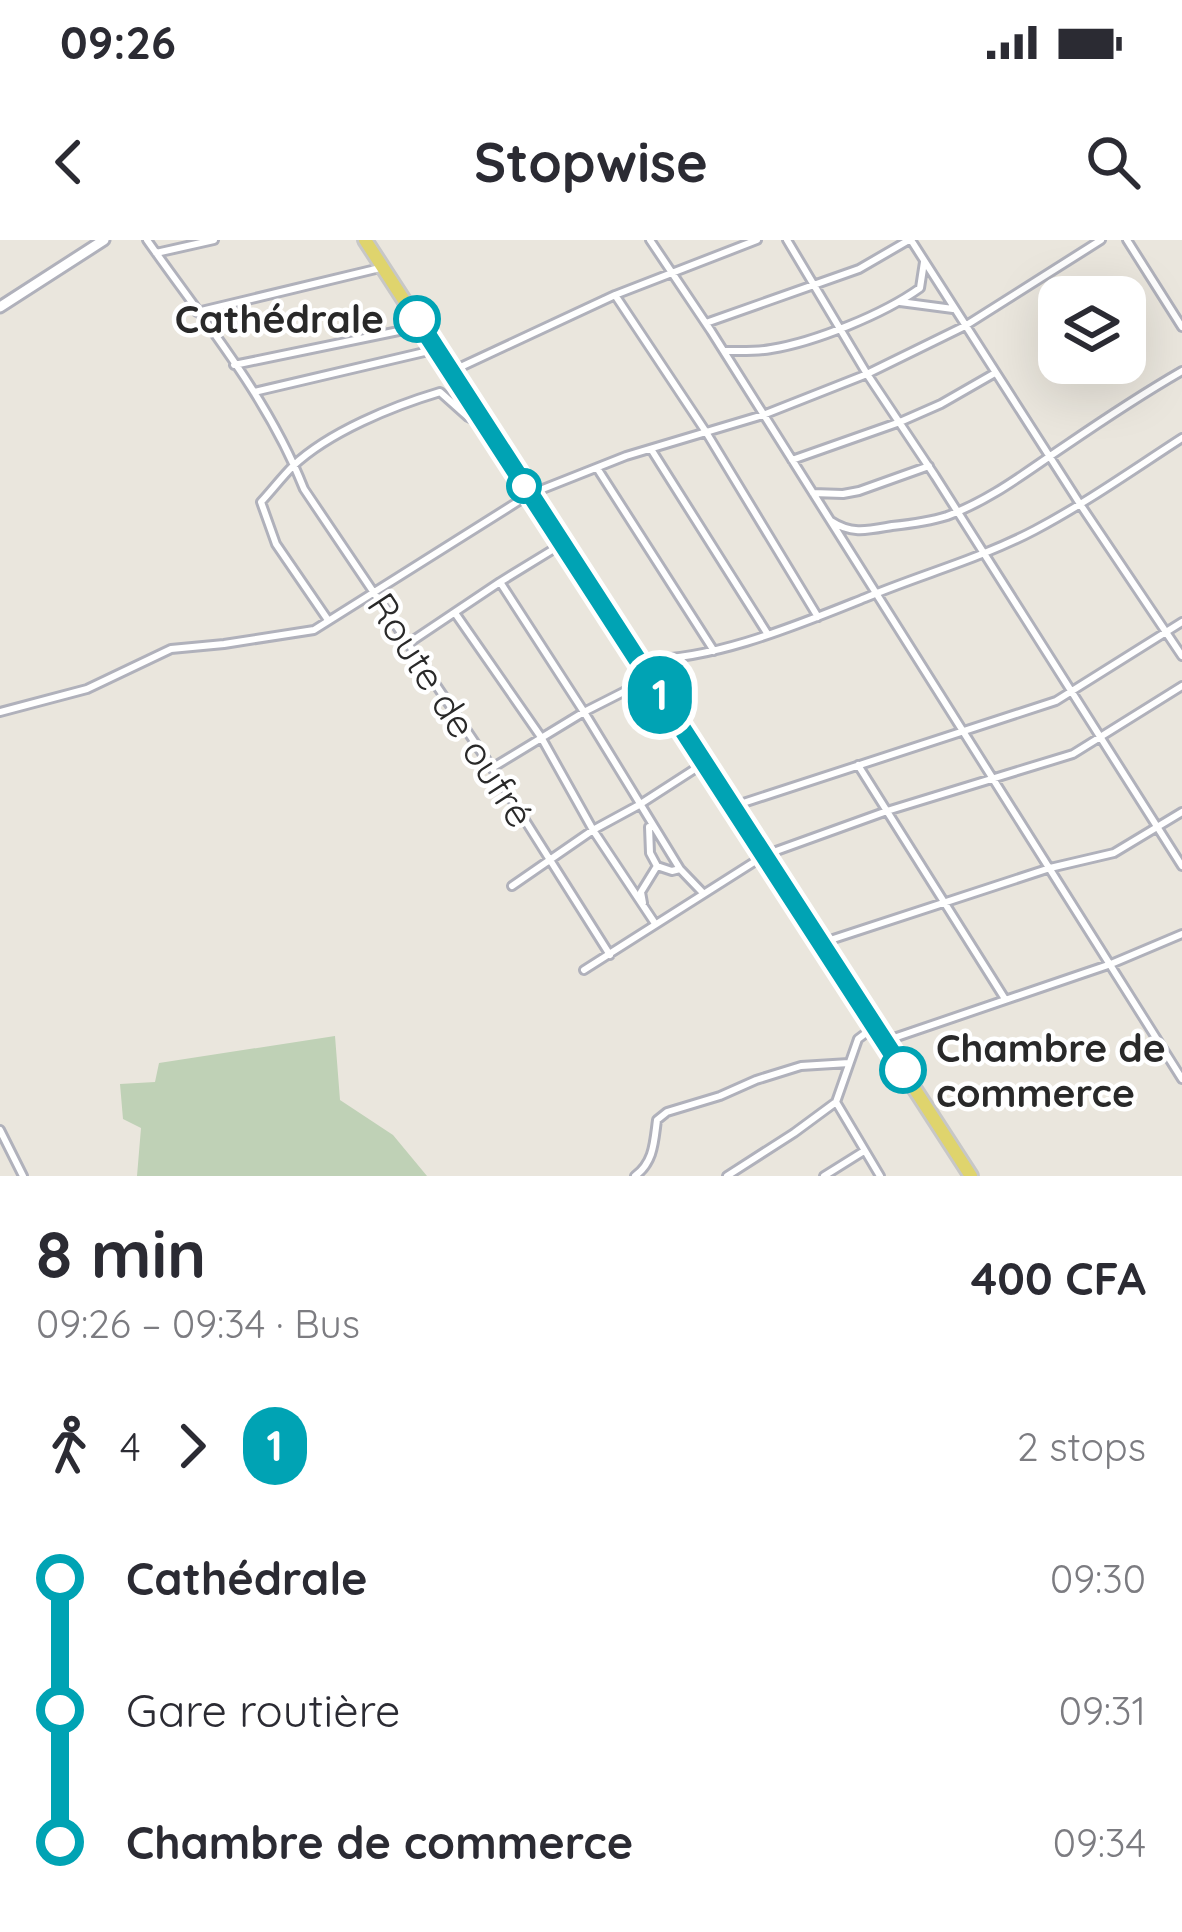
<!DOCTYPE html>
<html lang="en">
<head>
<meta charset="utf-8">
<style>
  body { margin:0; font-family:Quicksand,sans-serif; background:#f2f2f3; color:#2b2b33; height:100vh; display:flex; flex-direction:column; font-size:45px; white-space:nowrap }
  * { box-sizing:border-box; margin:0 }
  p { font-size:39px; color:#7c7c81 }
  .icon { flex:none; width:66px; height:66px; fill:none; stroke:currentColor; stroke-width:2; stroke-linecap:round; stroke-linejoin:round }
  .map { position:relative; height:936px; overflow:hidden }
  .side { display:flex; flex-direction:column; background:#fff; flex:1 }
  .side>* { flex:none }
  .badge { padding:0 24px; border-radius:39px; font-size:42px; line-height:78px }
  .buttons { position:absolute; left:1038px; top:36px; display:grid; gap:24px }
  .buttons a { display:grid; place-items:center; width:108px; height:108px; border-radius:24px; background:#fff; box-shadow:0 12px 48px #0002; font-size:60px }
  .map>.badge { position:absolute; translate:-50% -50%; box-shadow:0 0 0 6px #fff }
  .legs { display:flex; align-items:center; gap:18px; height:132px; padding:0 36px; font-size:39px }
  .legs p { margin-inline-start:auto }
  .head { display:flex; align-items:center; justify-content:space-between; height:204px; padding:0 36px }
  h1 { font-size:66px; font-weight:800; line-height:90px }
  ul { padding:0 36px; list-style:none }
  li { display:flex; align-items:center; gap:42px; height:132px; font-size:45px }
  li i { display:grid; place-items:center; width:18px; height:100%; margin:0 15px; background:currentColor }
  li i::after { content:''; width:30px; height:30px; margin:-15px; border:9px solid; border-radius:50%; background:#fff }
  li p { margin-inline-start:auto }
  li:first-child i { background:linear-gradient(#0000 50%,currentColor 0) }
  li:last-child i { background:linear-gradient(currentColor 50%,#0000 0) }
  .status { display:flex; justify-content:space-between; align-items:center; height:84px; padding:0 60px; background:#fff; direction:ltr }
  .status svg { height:33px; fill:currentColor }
  header { display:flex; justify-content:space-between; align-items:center; height:156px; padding:0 36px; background:#fff; font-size:54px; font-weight:800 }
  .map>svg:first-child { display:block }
  .cemetery { fill:#bfd1b6 }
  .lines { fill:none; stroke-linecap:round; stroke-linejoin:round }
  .minor-casing { stroke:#b0b1bb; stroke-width:12 }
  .tertiary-casing { stroke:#b0b1bb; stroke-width:15 }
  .primary-casing { stroke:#c7c7c7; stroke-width:18 }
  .minor { stroke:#fff; stroke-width:6 }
  .tertiary { stroke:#fff; stroke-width:9 }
  .primary { stroke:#dfd46d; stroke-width:12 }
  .line-1-casing { stroke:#fff; stroke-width:27 }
  .line-1 { stroke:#00a3b4; stroke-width:18 }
  .stop-1-dot { fill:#fff; stroke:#00a3b4; stroke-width:6 }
  .labels { text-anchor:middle; stroke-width:9; stroke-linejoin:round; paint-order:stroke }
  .stop-label { font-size:39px; font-weight:bold; fill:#292929; stroke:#fff; text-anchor:end }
  .street-label { font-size:39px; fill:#292929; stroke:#fff }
</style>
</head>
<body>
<div class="status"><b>09:26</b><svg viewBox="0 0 49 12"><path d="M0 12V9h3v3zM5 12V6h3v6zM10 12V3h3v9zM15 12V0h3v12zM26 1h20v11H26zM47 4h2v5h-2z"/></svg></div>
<header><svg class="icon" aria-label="back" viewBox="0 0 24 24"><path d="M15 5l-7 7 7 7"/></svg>Stopwise<svg class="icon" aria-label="search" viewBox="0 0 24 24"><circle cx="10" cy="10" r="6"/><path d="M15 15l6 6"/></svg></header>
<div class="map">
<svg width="1182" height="936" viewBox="0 0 1182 936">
  <rect width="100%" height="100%" fill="#eae6dd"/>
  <path class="cemetery" d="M335,796L340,860L393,895L427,936H137L141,888L123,879L120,844L155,842L159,823Z"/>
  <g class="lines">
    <g class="minor-casing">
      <path id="minor" d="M147,0C203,80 268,157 304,249L492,528L610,715
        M650,0L711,91L1182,839
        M787,0L867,134L935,236L1182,626
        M911,0L1080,264L1182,416
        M1127,0L1182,87
        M156,13L214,0
        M615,55L706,192L818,377
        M900,62L953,69
        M197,72L380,28
        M706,83L859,29L909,0
        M724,111C739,111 756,112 771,109C815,102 884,74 920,48L924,22
        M234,125L418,87
        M452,131L615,55L757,0
        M254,152L433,110
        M651,209L767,393
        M792,220L900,182L941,164L995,133
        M597,228L714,411
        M813,253L843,254L859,251L929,226
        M831,281C852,295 869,290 892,286C911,284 928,282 947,276C991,260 1026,232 1065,206C1103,180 1142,154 1182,131
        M500,342L584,472L680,629L703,653
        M455,373L541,497L593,590L654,682
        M328,380L276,304L261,262C272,250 282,237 293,226C329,192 393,166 440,152L468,177L478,182
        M409,403L500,342L562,304
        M637,419C708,423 800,384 865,358C922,334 980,319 1035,290C1086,263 1134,229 1182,198
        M0,472L87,449L171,409L224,404L314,390L530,254L626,216L763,175L867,134L965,86L1101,0
        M858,525L1005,759
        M492,528L584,472L649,439
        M734,566L1056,461L1182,382
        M657,626L672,631L680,629
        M512,646L593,590L639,565L701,525
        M643,663L641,652L657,626L650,613L649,587
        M821,703L1050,628L1114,613L1182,572
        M584,730L765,615L887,571L1073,514L1182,446
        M885,801L1111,724L1182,694
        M836,862L880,936
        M0,890L23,936
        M635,936C654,922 654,902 657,880L667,872L720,856L756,840L801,826L849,823
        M727,936L794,893L836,862L858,799L874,787
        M824,936L864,911"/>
    </g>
    <g class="tertiary-casing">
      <path id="tertiary" d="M0,67L104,0"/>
    </g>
    <g class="primary-casing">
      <path id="primary" d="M365,0L971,936"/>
    </g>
    <use href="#minor" class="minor"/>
    <use href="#tertiary" class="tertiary"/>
    <use href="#primary" class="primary"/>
  </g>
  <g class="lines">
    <g class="line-1-casing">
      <path id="line-1" d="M417,79L903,830"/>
    </g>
    <use href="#line-1" class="line-1"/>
  </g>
  <g class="stop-1-dot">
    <circle cx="417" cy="79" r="21"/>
    <circle cx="524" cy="246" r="15"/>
    <circle cx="903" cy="830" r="21"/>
  </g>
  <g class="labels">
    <g class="stop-label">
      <text x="384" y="93">Cathédrale</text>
      <text x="936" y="822" text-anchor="start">Chambre de<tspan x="936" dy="45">commerce</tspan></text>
    </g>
    <g class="street-label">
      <text transform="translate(451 470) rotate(57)" y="14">Route de oufré</text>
    </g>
  </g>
</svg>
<div class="buttons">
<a><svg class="icon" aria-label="layers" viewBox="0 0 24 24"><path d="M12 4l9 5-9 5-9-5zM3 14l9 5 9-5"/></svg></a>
</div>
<b class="badge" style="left:660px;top:455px;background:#00a3b4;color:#fff">1</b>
</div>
<section class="side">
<div class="head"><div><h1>8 min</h1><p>09:26 – 09:34 · Bus</p></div><b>400 CFA</b></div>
<div class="legs"><svg class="icon" aria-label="walk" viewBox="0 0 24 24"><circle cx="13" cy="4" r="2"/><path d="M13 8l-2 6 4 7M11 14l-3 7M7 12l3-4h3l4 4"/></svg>4<svg class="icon" aria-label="forward" viewBox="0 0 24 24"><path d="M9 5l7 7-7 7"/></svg><b class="badge" style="background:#00a3b4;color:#fff">1</b><p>2 stops</p></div>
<ul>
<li><i style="color:#00a3b4"></i><b>Cathédrale</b><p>09:30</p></li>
<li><i style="color:#00a3b4"></i><span>Gare routière</span><p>09:31</p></li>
<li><i style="color:#00a3b4"></i><b>Chambre de commerce</b><p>09:34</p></li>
</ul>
</section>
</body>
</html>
